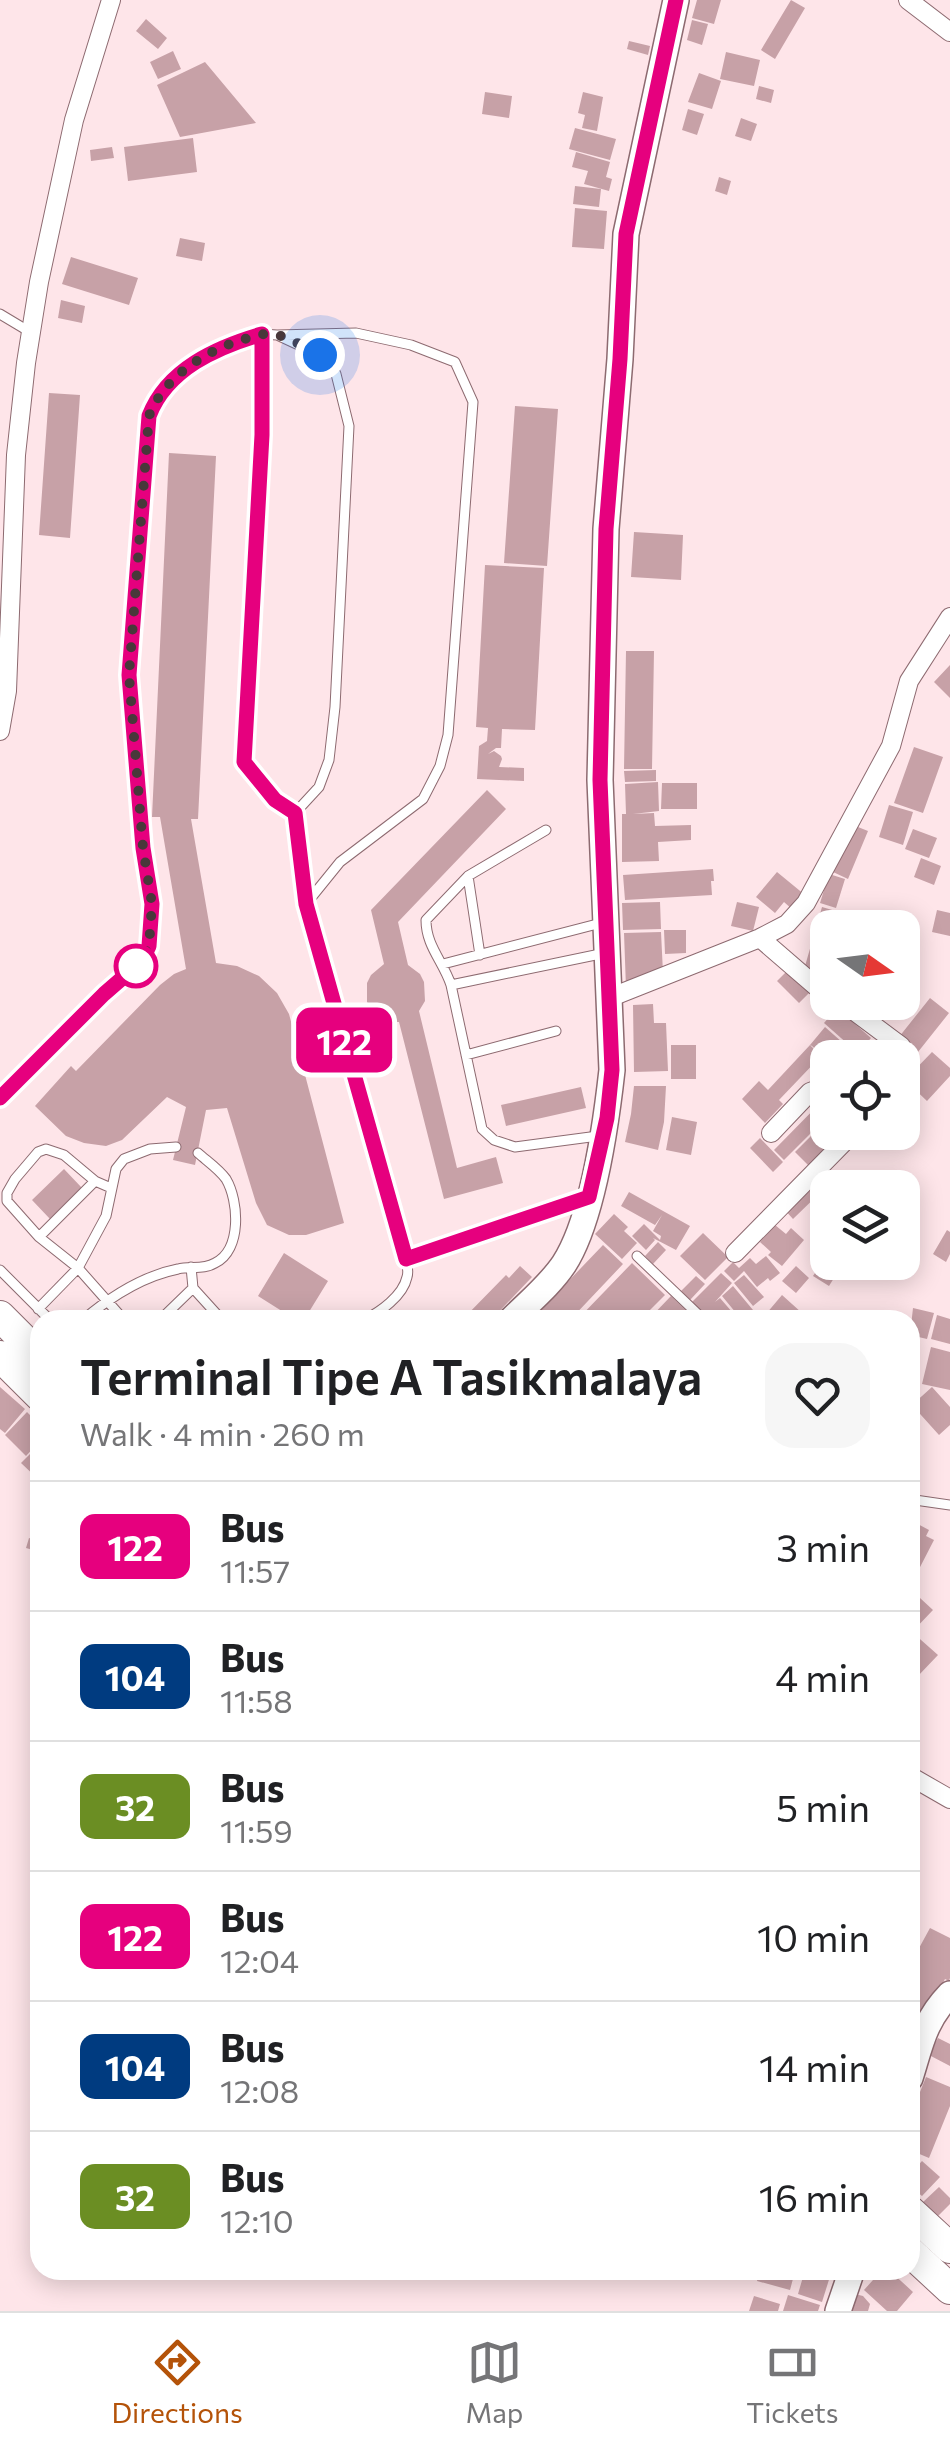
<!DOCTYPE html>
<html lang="en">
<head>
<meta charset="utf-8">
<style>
  body { margin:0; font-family:Commissioner,sans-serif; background:#f6f6f6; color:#202124; height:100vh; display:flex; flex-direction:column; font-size:38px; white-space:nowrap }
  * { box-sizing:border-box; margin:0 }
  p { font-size:32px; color:#757577 }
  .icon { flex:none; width:55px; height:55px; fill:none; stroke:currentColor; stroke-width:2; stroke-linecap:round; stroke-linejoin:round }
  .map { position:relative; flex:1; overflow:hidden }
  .panel { position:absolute; left:30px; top:1310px; width:890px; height:970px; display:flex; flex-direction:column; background:#fff; border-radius:30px; box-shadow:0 5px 25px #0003 }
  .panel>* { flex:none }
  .badge { padding:0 20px; border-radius:15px; font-size:35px; line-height:65px }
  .needle { width:65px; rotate:104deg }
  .controls { position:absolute; left:810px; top:910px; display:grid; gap:20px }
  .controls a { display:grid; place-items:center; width:110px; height:110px; border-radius:20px; background:#fff; box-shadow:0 5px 25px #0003; font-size:50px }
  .you { position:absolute; width:50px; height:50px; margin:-25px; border:8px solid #fff; border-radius:50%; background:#1a73e8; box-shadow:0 0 0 15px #1a73e833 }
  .map>.badge { position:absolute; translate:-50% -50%; box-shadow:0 0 0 5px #fff }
  .round { display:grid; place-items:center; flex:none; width:105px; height:105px; border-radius:30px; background:#f6f6f6 }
  .head { display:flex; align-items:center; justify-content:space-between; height:170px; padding:0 50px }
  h1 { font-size:48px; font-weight:600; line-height:75px }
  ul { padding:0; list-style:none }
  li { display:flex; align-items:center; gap:30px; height:130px; padding:0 50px; border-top:2px solid #e0e0e0 }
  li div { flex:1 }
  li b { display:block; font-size:38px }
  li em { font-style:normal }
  li .badge { min-width:110px; font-weight:700; text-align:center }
  .tab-bar { display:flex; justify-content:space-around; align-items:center; height:140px; border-top:2px solid #e0e0e0; background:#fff; font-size:28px; color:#757577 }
  .tab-bar a { display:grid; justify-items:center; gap:5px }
  .tab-bar .active { color:#b45309 }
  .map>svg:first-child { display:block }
  .building { fill:#c7a1a7 }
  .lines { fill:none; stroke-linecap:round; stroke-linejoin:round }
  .lane-casing { stroke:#8d6a70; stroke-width:11 }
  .street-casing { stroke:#8d6a70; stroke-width:20 }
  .secondary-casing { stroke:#8d6a70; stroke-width:28 }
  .primary-casing { stroke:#8d6a70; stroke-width:32 }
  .lane { stroke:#fff; stroke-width:9 }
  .street { stroke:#fff; stroke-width:18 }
  .secondary { stroke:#fff; stroke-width:25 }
  .primary { stroke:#fff; stroke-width:30 }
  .line-casing { stroke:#fff; stroke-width:22 }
  .line { stroke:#e6007e; stroke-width:15 }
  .walk { stroke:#48383a; stroke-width:10; stroke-dasharray:0 18 }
  .stop-dot { fill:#fff; stroke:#e6007e; stroke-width:5 }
</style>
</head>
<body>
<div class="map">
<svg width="950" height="2311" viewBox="0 0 950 2311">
  <rect width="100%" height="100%" fill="#fee5e9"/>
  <path class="building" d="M697,0H721L714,24L692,18Z
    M791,0L805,8L775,59L761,50Z
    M146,19L167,38L158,49L136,31Z
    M692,20L708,24L702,45L687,40Z
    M629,41L650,46L648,55L627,49Z
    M173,51L181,69L158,79L150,62Z
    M726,52L760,60L754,86L720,79Z
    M205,62L256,123L180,137L157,85Z
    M699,73L721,81L712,109L688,102Z
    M759,86L774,90L771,103L756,99Z
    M485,92L512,96L509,118L482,114Z
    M583,92L603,97L597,131L582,128L585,115L578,113Z
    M688,109L704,114L697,135L682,130Z
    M741,118L757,124L751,141L735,136Z
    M575,128L616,139L610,160L569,149Z
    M193,138L197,172L128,181L124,147Z
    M112,147L114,158L91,161L90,150Z
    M576,152L610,162L606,177L612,179L609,191L584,184L588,171L572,167Z
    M719,177L731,181L727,195L715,191Z
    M575,186L601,189L599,207L573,204Z
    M575,208L607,211L604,249L572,247Z
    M180,238L205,243L202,261L176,256Z
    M71,257L138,278L129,305L62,284Z
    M61,300L85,306L82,323L58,318Z
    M49,393L80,395L70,538L39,535Z
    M515,406L558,409L547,566L504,563Z
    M169,453L216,456L198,819H191L216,963L237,966L259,976L277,993L289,1014L344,1223L306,1235H289L267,1225L256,1203L227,1108L206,1110L195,1165L173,1160L186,1107L167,1097L122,1140L106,1146L84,1143L66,1136L35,1106L71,1066L76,1071L160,985L174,974L186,969L160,817H152Z
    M634,532L683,535L681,580L631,577Z
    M485,565L544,568L535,730L502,729L501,748H496L488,754L494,751L501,756L502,759L499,767L524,768V781L477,779L479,746L487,741L488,728L476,727Z
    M626,651H654L652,769H624Z
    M950,665V698L934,682Z
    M914,747L943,757L923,813L894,803Z
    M656,770V781L625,782L624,771Z
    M658,782L659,811L633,814L654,813L655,826L691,825V840L658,842L659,861L622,862V814H626L625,784Z
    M662,783H697V809H661Z
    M487,790L506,809L398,922L408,965L420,974L424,982L425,1001L419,1011L457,1168L496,1157L503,1183L444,1199L399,1022H387L378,1017L367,1002V983L371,975L384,964L371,910Z
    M889,805L913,812L903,845L879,837Z
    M853,825L868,831L848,879L833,872Z
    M913,829L937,838L929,858L905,849Z
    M921,858L941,866L934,885L914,877Z
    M713,869L714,881H711L712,895L625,900L623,875Z
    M777,872L805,895L793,910L784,902L775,913L756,897Z
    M829,874L845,879L836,908L820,903Z
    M660,902L661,929L623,930L622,903Z
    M737,902L759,907L753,931L731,926Z
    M822,907L839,912L834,928H828V951L819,978L803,973Z
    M937,910L950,913V936L932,932Z
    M664,930H686V953L665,954Z
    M661,932L663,973L626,988L624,933Z
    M789,969L811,991L799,1003L777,981Z
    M930,998L949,1013L918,1052L899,1037Z
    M653,1004L654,1023H666L668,1071L634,1072L633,1005Z
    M837,1008L871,1038L858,1053L824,1023Z
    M825,1027L860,1058H825L812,1046L810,1045Z
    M671,1045H696V1079H671Z
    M810,1045L821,1056L779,1100L783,1104L765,1123L742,1099L759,1081L768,1090Z
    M932,1052L950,1068V1076L927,1101L905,1080Z
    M634,1086H666L664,1122L658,1150L625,1142L631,1114Z
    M581,1087L586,1108L506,1126L501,1105Z
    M828,1095V1116L784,1160L774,1150Z
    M672,1117L697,1122L691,1155L666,1150Z
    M828,1119V1132H846L811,1168L795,1152Z
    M760,1138L783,1162L773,1172L750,1148Z
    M64,1169L82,1188L50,1219L32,1200Z
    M817,1177L826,1187L793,1219L784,1209Z
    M629,1192L690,1226L676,1250L653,1238L655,1240L646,1250L632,1236L644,1224L660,1240L661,1236L653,1231L662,1215L655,1225L621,1206Z
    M614,1214L628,1227L624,1231L637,1243L622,1259L595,1234Z
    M775,1225L786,1234L791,1228L804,1240L782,1266L768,1255L771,1252L760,1242Z
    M947,1230L950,1232V1254L946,1262L933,1254Z
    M703,1233L728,1257L705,1280L680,1256Z
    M658,1242L666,1250L653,1264L645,1256Z
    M603,1245L623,1264L570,1320H539L535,1316Z
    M284,1253L328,1281L304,1320H296L258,1296Z
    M828,1254V1262H844L829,1286L813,1276Z
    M766,1256L780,1273L770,1281L768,1278L757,1287L744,1271L734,1281L724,1271L733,1262L739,1268L750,1258L756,1264Z
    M632,1263L665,1295L640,1320H577Z
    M520,1266L532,1277L491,1320H462L506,1275L509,1278Z
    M796,1266L809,1278L796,1293L782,1281Z
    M721,1273L732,1283L715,1302L720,1298L739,1320H713L705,1312L703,1314L691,1303Z
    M744,1275L764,1297L753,1306L734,1283Z
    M696,1276L705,1284L690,1300L681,1291Z
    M733,1286L753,1310L741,1319L722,1296Z
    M782,1295L802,1313L796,1320H761Z
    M671,1296L696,1320H648Z
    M913,1308L934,1313L927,1339L910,1335Z
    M937,1315L950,1319V1344L931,1339Z
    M931,1347L950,1352V1390L922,1384Z
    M0,1387L25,1409L5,1433L0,1429Z
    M932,1387L950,1407V1425L939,1435L912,1405Z
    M27,1412L40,1425V1441L26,1456L5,1435Z
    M40,1444V1481L21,1463Z
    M914,1522L929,1530L926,1536L934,1540L918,1571L910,1566V1530Z
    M39,1531L40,1552L26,1548L29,1538L36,1540Z
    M910,1594L918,1600L920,1598L933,1610L912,1632L938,1655L918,1676L910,1669Z
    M930,1928L950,1938V1978L949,1981L945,1979L924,2020L910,2013V1975L916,1964L912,1961Z
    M938,2038L950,2044V2066L929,2055Z
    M926,2077L950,2087V2106L929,2158L910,2150V2117Z
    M922,2161L940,2177L922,2196L910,2186V2174Z
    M939,2187L950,2198V2204L936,2218L922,2203Z
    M759,2270H801L799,2277L794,2275L790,2290L757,2281Z
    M805,2270H832L822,2302L798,2294Z
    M882,2270H889L913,2292L897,2311H887L864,2290Z
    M855,2294L863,2296L870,2304L868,2311H851Z
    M788,2295L820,2305L818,2311H783Z
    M754,2296L780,2304L778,2311H749Z"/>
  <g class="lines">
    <g class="lane-casing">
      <path id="lane" d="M0,314L30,332
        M277,335L356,333L411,345L455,362L473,402L448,735L440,766L423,799L340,862L306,904L406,1259C407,1265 409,1271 407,1277C403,1296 380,1312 364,1320
        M295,813L275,800L244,762L263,435L262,334L277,335L320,355L331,364L336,374L349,426L335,707L329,760L319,787L295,813L306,904
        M546,830L468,876L426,920C426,946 443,961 451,985L482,1129L494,1140L515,1147L598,1136
        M468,876L480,955
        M443,964L605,922
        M451,985L605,953
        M466,1055L556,1031
        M0,1099L104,993L141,961L149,947L152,903L143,848L129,675L149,416C166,369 217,347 262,334
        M111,1188L95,1181L64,1155L46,1149L38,1152L15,1179L7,1193V1201L39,1237L78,1268L124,1320
        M39,1237L95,1181
        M637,1256L704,1320
        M406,1259L587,1198
        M0,1270L50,1320
        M193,1288L222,1320
        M38,1309L78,1268L106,1216L116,1169L124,1159L150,1149L176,1147
        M83,1320C110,1297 143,1276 178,1269C190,1266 204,1270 215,1263C242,1250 239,1201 226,1179C219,1169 207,1161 198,1153
        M160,1320L193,1288L191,1267
        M910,1497L915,1500L950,1505"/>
    </g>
    <g class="street-casing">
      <path id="street" d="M908,0L950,32
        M0,731L7,691L16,455L26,363L39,282L74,120L111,0
        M760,938L819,989L828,993
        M609,998L760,938L787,924L806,903L891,746L909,681L950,617
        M842,1002L901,1046L904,1054L902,1067
        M771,1133L810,1092L818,1089L828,1090
        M735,1253L854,1132
        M910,1776L950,1799"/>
    </g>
    <g class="secondary-casing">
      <path id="secondary" d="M511,1320C529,1302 550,1285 564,1264C593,1219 606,1124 612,1070L600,780L606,529L620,359L626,234L676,0
        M910,2078C921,2043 924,2021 950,1994
        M838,2311L852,2270"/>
    </g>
    <g class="primary-casing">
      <path id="primary" d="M0,1316L40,1356
        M0,1356L40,1396
        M910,2211L950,2248
        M910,2252L950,2289"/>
    </g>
    <use href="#lane" class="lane"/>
    <use href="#street" class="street"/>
    <use href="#secondary" class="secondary"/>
    <use href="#primary" class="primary"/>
  </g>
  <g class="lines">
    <g class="line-casing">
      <path id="line" d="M0,1098L104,994L142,961L149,946L152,904L143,848L129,675L149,416C167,369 217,347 262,334V435L244,762L275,800L295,813L306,904L406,1259L589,1197L607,1118L612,1070L600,780L606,529L620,359L626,234L676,0"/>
    </g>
    <use href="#line" class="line"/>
    <path class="walk" d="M136,966L149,946L152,904L143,848L129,675L149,416C164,377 206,350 245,339C255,336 266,332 277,335C291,338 307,349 320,355"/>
  </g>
  <circle class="stop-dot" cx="136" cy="966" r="20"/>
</svg>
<div class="controls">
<a><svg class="needle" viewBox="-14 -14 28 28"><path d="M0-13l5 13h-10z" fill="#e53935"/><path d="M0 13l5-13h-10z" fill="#757577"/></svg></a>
<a><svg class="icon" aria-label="locate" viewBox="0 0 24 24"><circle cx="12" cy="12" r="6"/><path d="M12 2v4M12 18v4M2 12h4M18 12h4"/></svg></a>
<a><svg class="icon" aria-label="layers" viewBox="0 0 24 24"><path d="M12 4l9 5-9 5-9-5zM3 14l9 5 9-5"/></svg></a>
</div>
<div class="you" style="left:320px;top:355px"></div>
<b class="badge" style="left:344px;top:1040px;background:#e6007e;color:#fff">122</b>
<section class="panel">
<div class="head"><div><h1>Terminal Tipe A Tasikmalaya</h1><p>Walk · 4 min · 260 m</p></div><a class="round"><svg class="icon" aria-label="heart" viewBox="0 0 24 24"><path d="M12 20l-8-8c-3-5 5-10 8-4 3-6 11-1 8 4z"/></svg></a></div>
<ul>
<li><span class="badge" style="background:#e6007e;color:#fff">122</span><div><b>Bus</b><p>11:57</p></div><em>3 min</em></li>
<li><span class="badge" style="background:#003b80;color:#fff">104</span><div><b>Bus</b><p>11:58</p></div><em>4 min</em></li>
<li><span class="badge" style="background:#6b8e23;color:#fff">32</span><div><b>Bus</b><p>11:59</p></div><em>5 min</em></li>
<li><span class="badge" style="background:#e6007e;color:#fff">122</span><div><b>Bus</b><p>12:04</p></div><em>10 min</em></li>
<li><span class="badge" style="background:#003b80;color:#fff">104</span><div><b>Bus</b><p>12:08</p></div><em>14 min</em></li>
<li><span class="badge" style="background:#6b8e23;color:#fff">32</span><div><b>Bus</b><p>12:10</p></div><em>16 min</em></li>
</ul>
</section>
</div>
<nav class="tab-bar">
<a class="active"><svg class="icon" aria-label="directions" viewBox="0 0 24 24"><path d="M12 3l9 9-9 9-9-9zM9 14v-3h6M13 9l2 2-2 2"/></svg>Directions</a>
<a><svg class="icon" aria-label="map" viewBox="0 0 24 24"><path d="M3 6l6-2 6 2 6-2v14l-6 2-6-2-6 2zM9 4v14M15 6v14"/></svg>Map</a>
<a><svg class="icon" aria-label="tickets" viewBox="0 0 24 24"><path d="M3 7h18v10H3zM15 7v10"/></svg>Tickets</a>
</nav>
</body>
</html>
